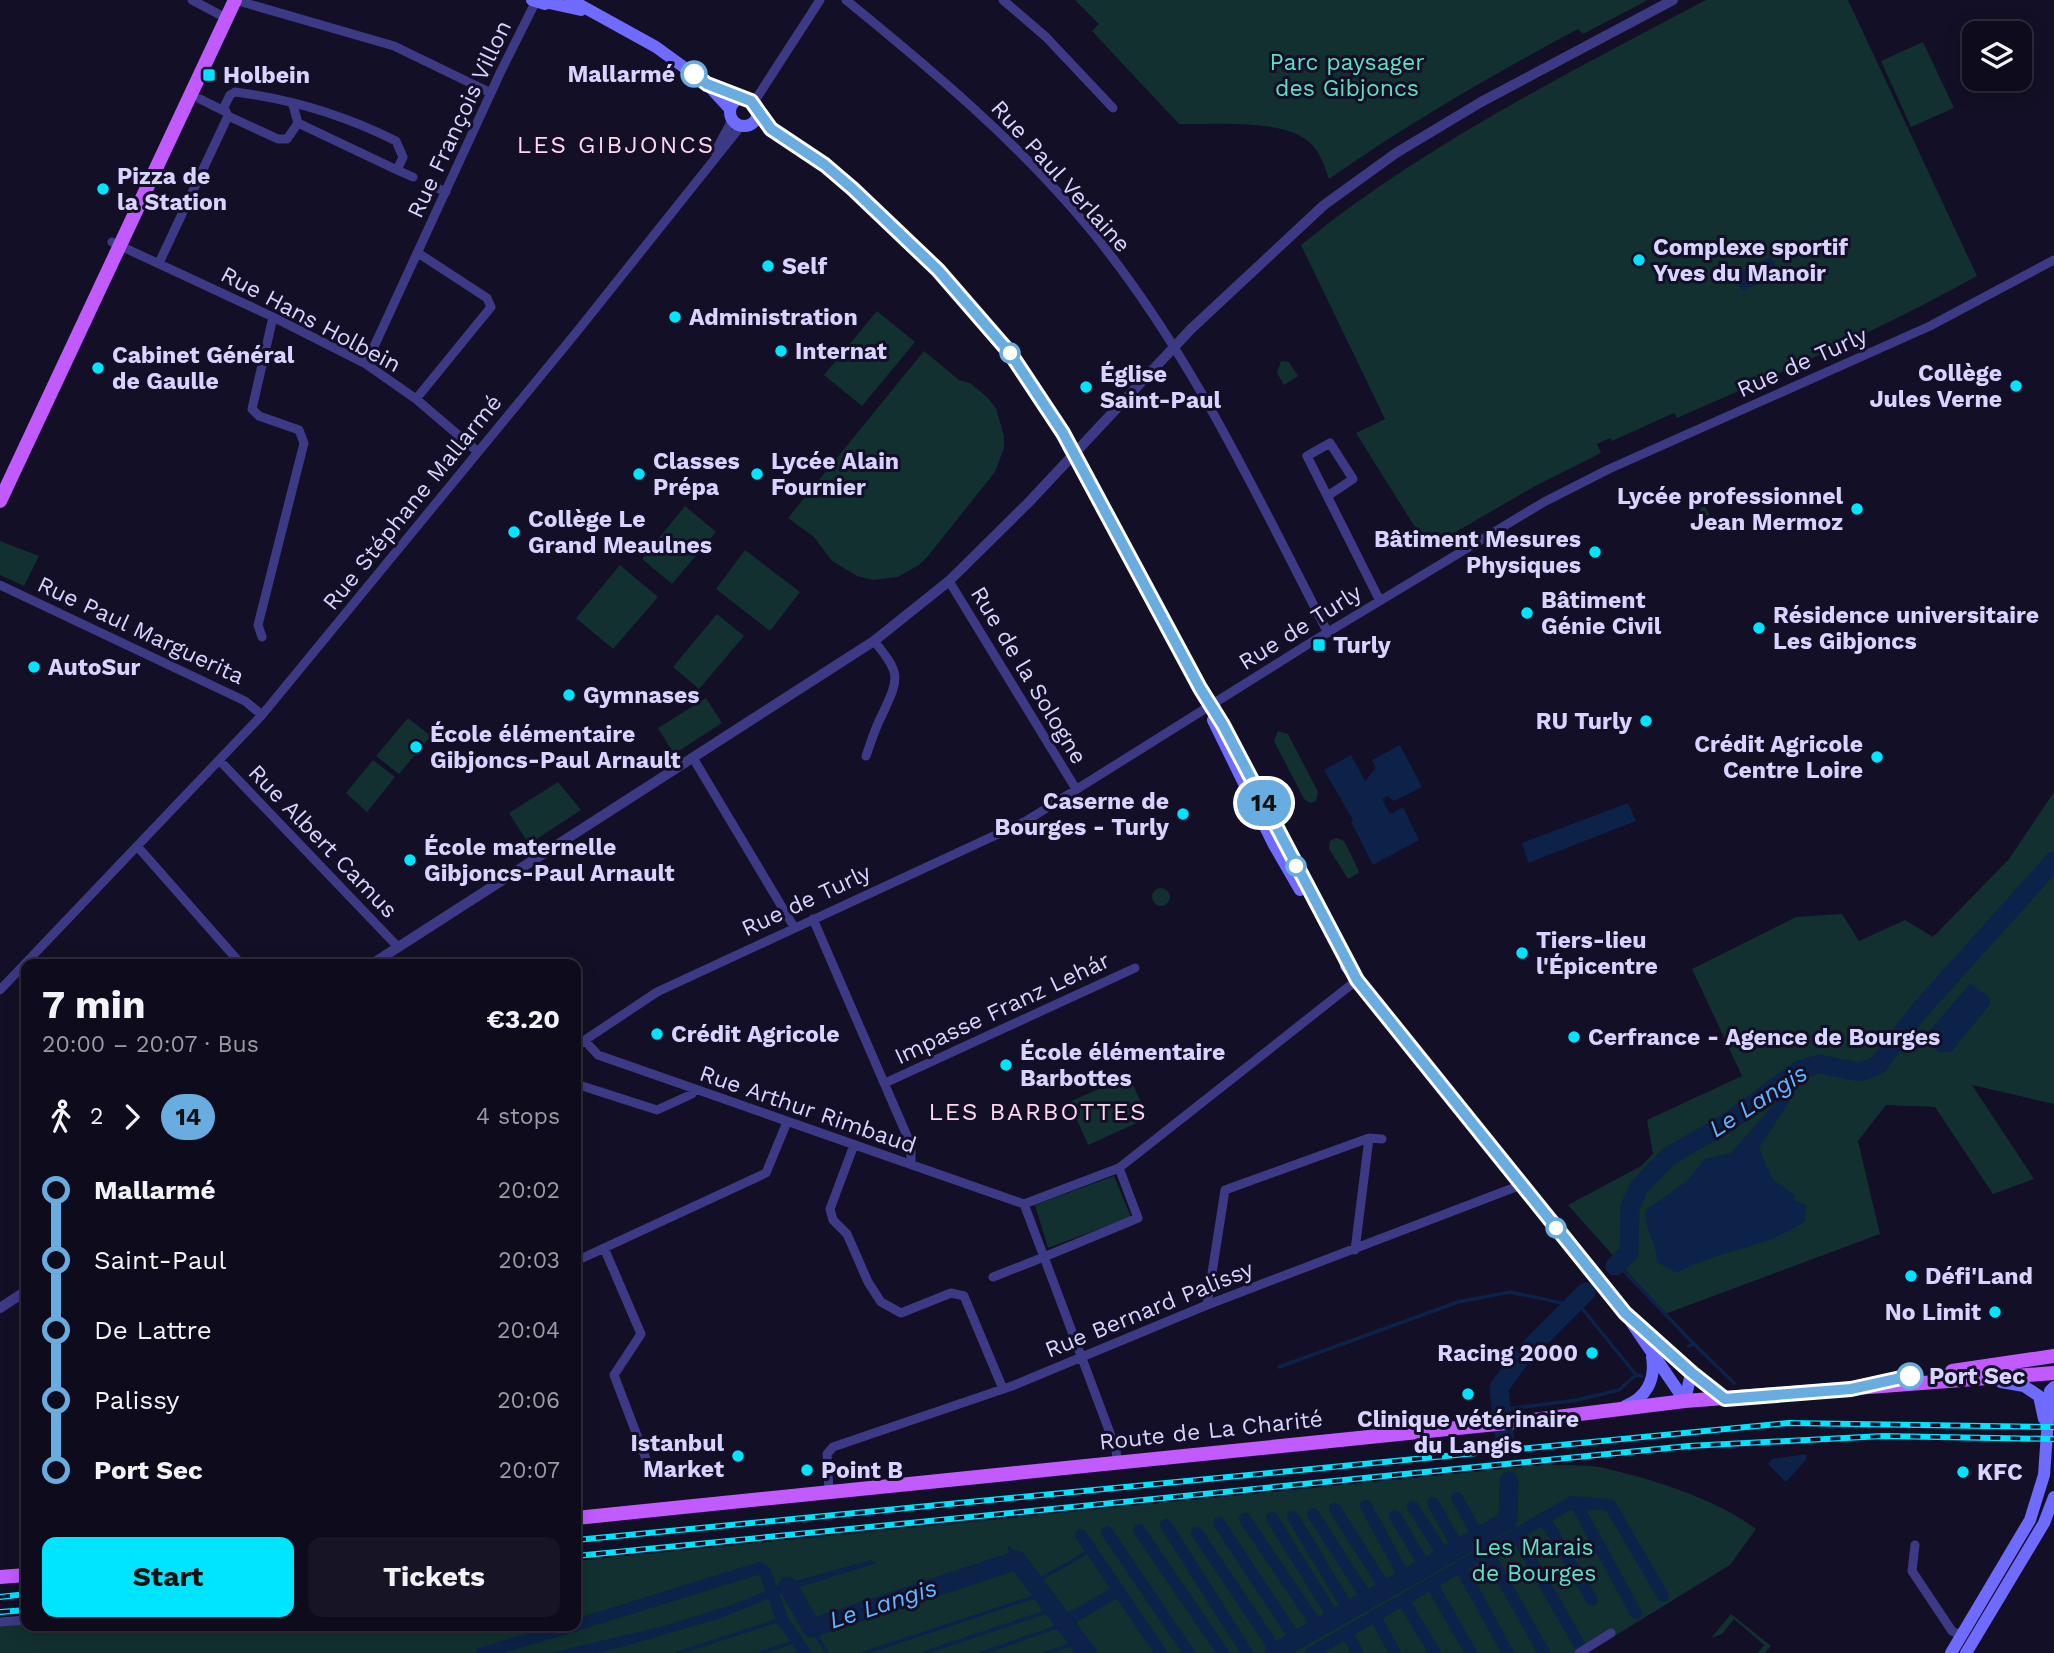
<!DOCTYPE html>
<html lang="en">
<head>
<meta charset="utf-8">
<style>
  body { margin:0; font-family:"Work Sans",sans-serif; background:#171425; color:#f1f3f6; height:100vh; display:flex; flex-direction:column; font-size:26px; white-space:nowrap }
  * { box-sizing:border-box; margin:0 }
  p { font-size:23px; color:#9b9ba3 }
  .icon { flex:none; width:38px; height:38px; fill:none; stroke:currentColor; stroke-width:2; stroke-linecap:round; stroke-linejoin:round }
  .map { position:relative; flex:1; overflow:hidden }
  .side { position:absolute; left:21px; top:959px; width:560px; height:672px; display:flex; flex-direction:column; background:#0e0b1c; border-radius:14px; box-shadow:0 4px 18px #0003,0 0 0 2px #2e2b3b }
  .side>* { flex:none }
  .badge { padding:0 14px; border-radius:23px; font-size:24px; line-height:46px }
  .fabs { position:absolute; left:1962px; top:21px; display:grid; gap:14px }
  .fabs a { display:grid; place-items:center; width:70px; height:70px; border-radius:14px; background:#0e0b1c; box-shadow:0 4px 18px #0003,0 0 0 2px #2e2b3b; font-size:35px }
  .map>.badge { position:absolute; translate:-50% -50%; box-shadow:0 0 0 4px #fff }
  .legs { display:flex; align-items:center; gap:10px; height:77px; padding:0 21px; font-size:23px }
  .legs p { margin-inline-start:auto }
  .overview { display:flex; align-items:center; justify-content:space-between; height:119px; padding:0 21px }
  h1 { font-size:38px; font-weight:700; line-height:52px }
  .primary-button { display:flex; gap:14px; margin-top:auto; padding:14px 21px }
  .primary-button a { flex:1; height:80px; border-radius:14px; background:#00e5ff; color:#111; font-size:28px; font-weight:700; line-height:80px; text-align:center }
  .primary-button a+a { background:#171425; color:#f1f3f6 }
  ul { padding:0 21px; list-style:none }
  li { display:flex; align-items:center; gap:24px; height:70px; font-size:26px }
  li i { display:grid; place-items:center; width:10px; height:100%; margin:0 9px; background:currentColor }
  li i::after { content:''; width:18px; height:18px; margin:-9px; border:5px solid; border-radius:50%; background:#0e0b1c }
  li p { margin-inline-start:auto }
  li:first-child i { background:linear-gradient(#0000 50%,currentColor 0) }
  li:last-child i { background:linear-gradient(currentColor 50%,#0000 0) }
  .map>svg:first-child { display:block }
  .green { fill:#12302f }
  .water { fill:#0c2248 }
  .lines { fill:none; stroke-linecap:round; stroke-linejoin:round }
  .stream { stroke:#0c2248; stroke-width:3.5 }
  .canal { stroke:#0c2248; stroke-width:12 }
  .river { stroke:#0c2248; stroke-width:19 }
  .minor { stroke:#3d3a85; stroke-width:9 }
  .tertiary { stroke:#3d3a85; stroke-width:10 }
  .secondary { stroke:#6f6bff; stroke-width:12 }
  .primary { stroke:#c25bff; stroke-width:14 }
  .rail-casing { stroke:#00e5ff; stroke-width:6 }
  .rail { stroke:#130f26; stroke-width:3.5; stroke-dasharray:10; stroke-linecap:butt }
  .line-1-casing { stroke:#fff; stroke-width:16 }
  .line-1 { stroke:#69acdf; stroke-width:10 }
  .stop-1-dot { fill:#fff; stroke:#69acdf; stroke-width:3.5 }
  .poi-dot { fill:#00e5ff; stroke:#130f26; stroke-width:2.5 }
  .labels { text-anchor:middle; stroke-width:6; stroke-linejoin:round; paint-order:stroke }
  .park-label { font-size:23px; fill:#5fe0c0; stroke:#130f26 }
  .stop-label { font-size:23px; font-weight:bold; fill:#d9d4ff; stroke:#130f26; text-anchor:end }
  .poi-label { font-size:23px; font-weight:bold; fill:#d9d4ff; stroke:#130f26; text-anchor:start }
  .street-label { font-size:23px; fill:#d9d4ff; stroke:#130f26 }
  .neighbourhood-label { font-size:24px; letter-spacing:2px; fill:#ffd6f0; stroke:#130f26 }
  .water-label { font-size:24px; font-style:italic; fill:#62b6ff; stroke:#130f26 }
</style>
</head>
<body>
<div class="map">
<svg width="2054" height="1653" viewBox="0 0 2054 1653">
  <rect width="100%" height="100%" fill="#130f26"/>
  <path class="green" d="M1075,0H1648L1583,34L1578,29C1492,75 1409,123 1329,179C1324,166 1320,150 1308,141C1279,118 1214,125 1179,124L1092,31L1099,24Z
    M1706,0H1848L1977,276C1880,330 1778,374 1677,418L1674,413L1612,441L1610,438L1597,444L1601,453L1537,485L1428,548L1356,433L1385,419L1301,245C1424,145 1566,74 1706,0Z
    M1923,42L1954,108L1911,127L1881,61Z
    M877,311L915,342L862,406L824,375Z
    M924,351L959,380L970,383L987,397L996,408L1004,436V448L995,472L928,556L919,565L898,577L873,580L857,576L832,561L814,537L788,518Z
    M1281,361L1289,362L1298,376L1284,385L1277,373Z
    M685,506L716,532L672,584L642,559Z
    M1705,506L1710,516V523L1692,533L1701,507Z
    M0,541L39,556L24,586L0,575Z
    M745,550L800,592L770,631L716,589Z
    M620,565L658,597L613,649L576,618Z
    M717,614L744,636L699,689L673,667Z
    M706,698L722,723L674,754L658,728Z
    M408,718L431,736L399,774L376,756Z
    M1278,731L1288,734L1318,792L1316,801L1310,803L1304,799L1274,741Z
    M373,760L395,777L367,812L346,793Z
    M558,782L581,810L529,844L509,813Z
    M2054,792V1104L1972,1085L2034,1179L1993,1194L1935,1107L1886,1105L1858,1141L1880,1234L1665,1314L1568,1205L1641,1166L1653,1154L1647,1120L1742,1076L1692,969L1796,917L1842,914L1859,941L1905,920L1933,937L2009,859Z
    M1336,838L1344,841L1358,869L1359,873L1348,879L1329,849L1330,841Z
    M1152 897a9 9 0 1 1 18 0a9 9 0 1 1-18 0Z
    M1129,1076L1148,1118L1088,1145L1069,1102Z
    M1114,1176L1131,1217L1048,1248L1035,1205Z
    M1544,1465C1563,1466 1585,1464 1604,1468C1655,1480 1714,1498 1756,1529L1730,1565L1587,1653H0V1626L26,1623V1626H576V1561Z
    M1731,1614L1771,1646L1765,1653H1758L1764,1645L1734,1619L1722,1634L1711,1638Z"/>
  <path class="water" d="M1771,257L1779,274L1742,291L1734,275Z
    M1400,745L1422,787L1394,801L1387,796L1382,799L1390,814L1403,807L1419,840L1373,865L1351,822L1353,820L1324,770L1351,755L1365,781L1376,768L1372,760Z
    M1628,803L1636,821L1528,863L1522,843Z
    M1970,984L1988,996L1991,1003L1951,1052H1939L1927,1041L1929,1031Z
    M1784,1093L1789,1102L1759,1148L1773,1180L1795,1195L1794,1200L1806,1205L1805,1221C1768,1248 1717,1250 1677,1273L1657,1262C1657,1242 1644,1230 1646,1210L1687,1181L1705,1159L1731,1153Z
    M1806,1454L1807,1459L1786,1482L1768,1464L1772,1459Z
    M871,1560L877,1563L790,1590L721,1618L622,1647L596,1653H550L660,1627L735,1604L780,1585Z"/>
  <g class="lines">
    <path class="stream" d="M1617,1264L1694,1344L1689,1346
      M1694,1344L1734,1383
      M1279,1367L1458,1302L1510,1292L1581,1307L1636,1375
      M1500,1410L1577,1400L1619,1390L1636,1375L1642,1376
      M1009,1548L1017,1560
      M1034,1583L1091,1550
      M812,1628L827,1653
      M678,1653L782,1619
      M759,1653L797,1641
      M864,1653L1043,1594
      M924,1653L1055,1609
      M982,1653L1066,1624
      M1046,1653L1080,1642"/>
    <path class="canal" d="M1457,1498L1544,1653
      M1575,1502L1636,1613
      M1433,1503L1459,1549
      M1366,1506L1406,1580
      M1413,1507L1445,1557
      M1335,1509L1387,1591
      M1313,1514L1369,1601
      M1395,1516L1426,1568
      M1293,1517L1350,1612
      M1272,1518L1336,1621
      M1544,1518L1592,1600
      M1245,1519L1320,1630
      M1219,1523L1297,1641
      M1166,1525L1247,1653
      M1139,1530L1223,1653
      M1107,1532L1189,1653
      M1197,1533L1277,1652
      M1516,1534L1579,1644
      M1081,1535L1161,1653
      M1460,1566L1508,1653
      M1431,1583L1471,1653
      M1403,1600L1435,1653
      M1375,1616L1395,1653
      M1065,1622L1119,1590
      M576,1625L760,1568L765,1572L782,1619L805,1653
      M1346,1632L1358,1653
      M482,1653L574,1626
      M1311,1653L1572,1502L1610,1505L1663,1596"/>
    <path class="river" d="M1615,1266L1629,1253L1630,1207L1639,1187L1669,1156L1727,1123L1799,1070L1819,1064L1860,1072L1878,1065L1919,1011L2054,861
      M1505,1442L1499,1388L1521,1357L1586,1292
      M788,1586L812,1628L1017,1560L1087,1653
      M1274,1653L1508,1520L1509,1481"/>
    <path class="minor" d="M192,0L226,18
      M235,0L394,46L491,93
      M846,0C932,70 1018,142 1089,228C1189,349 1256,494 1328,633
      M1003,0L1046,37L1113,108
      M200,99L224,111
      M754,102L820,0
      M228,116L224,107L230,95L235,92C291,99 346,116 396,141L403,157L397,170L298,123
      M715,152L732,120
      M397,170L413,177
      M428,184L446,192
      M112,242L273,317L366,364L416,399L478,452
      M159,263L228,116L278,139H287L298,123L293,105
      M366,364L501,71L535,3
      M416,399L491,307L487,298L418,253
      M1329,495L1353,479L1330,443L1307,456L1380,601
      M949,581L1076,789
      M0,585L245,701L262,715
      M262,637L258,625L304,443L299,430L259,416L252,409L273,317
      M866,756C871,742 875,728 882,715C899,678 902,675 874,641
      M693,758L794,927
      M220,761L398,947
      M137,846L241,964
      M813,919L911,1145V1164
      M0,990L262,715L575,334L741,126
      M585,1041L598,1055L1024,1204
      M576,1046L657,992L1026,821L1310,643L1544,502L1609,469L1930,326L2054,260
      M885,1083L1135,968
      M576,1084L657,1110L692,1094L693,1090
      M1369,1138L1382,1139
      M854,1145L830,1209L833,1220L847,1234L868,1282L881,1302L901,1313L951,1293L964,1296L1003,1389
      M1119,1168L1138,1218L1044,1257L1024,1204L1119,1168L1357,980
      M604,1248L641,1334L614,1375L646,1459
      M576,1261L766,1173L787,1122
      M993,1277L1044,1257L1116,1449L1117,1462
      M1207,1305L1225,1190L1369,1138L1355,1250
      M829,1491L827,1454L833,1447L1012,1386L1207,1305L1521,1185
      M1915,1545L1912,1571L1952,1631L1960,1635
      M0,1622L26,1620
      M1579,1653L1611,1633"/>
    <path class="tertiary" d="M372,964L874,641L949,581L1029,502L1191,329L1324,205L1396,153L1481,102L1673,0
      M0,1308L26,1291"/>
    <path class="secondary" d="M532,0L545,4L553,0
      M571,0L656,47L707,84L730,109
      M549,3L581,10
      M730 112a14 14 0 1 1 28 0a14 14 0 1 1-28 0Z
      M757,112L771,129L825,165L886,219L938,270L1010,353L1063,433L1200,688L1223,725L1351,970
      M1213,720L1274,845L1300,890
      M1346,966L1625,1313L1685,1401
      M1638,1324L1691,1373L1725,1399
      M2001,1382L2024,1386L2039,1396L2044,1419
      M1685,1401L1691,1373
      M1625,1406C1646,1398 1656,1380 1652,1357
      M1951,1653L2030,1520L2044,1475L2050,1391L2054,1387
      M1966,1653L2044,1523L2054,1497"/>
    <path class="primary" d="M0,501L235,0
      M1952,1371L2054,1356
      M576,1518L1516,1422L1685,1401L2054,1373
      M0,1577L26,1575"/>
    <g class="rail-casing">
      <path id="rail" d="M576,1540L1788,1423L2054,1427
        M576,1556L1688,1446L1883,1436L2054,1439
        M0,1597L26,1594
        M0,1612L26,1610"/>
    </g>
    <use href="#rail" class="rail"/>
  </g>
  <g class="lines">
    <g class="line-1-casing">
      <path id="line-1" d="M694,74L707,84L751,101L771,129L825,165L853,189L938,270L1010,353L1063,433L1200,688L1223,725L1357,980L1625,1313L1692,1373L1725,1399L1851,1389L1910,1376"/>
    </g>
    <use href="#line-1" class="line-1"/>
  </g>
  <g class="stop-1-dot">
    <circle cx="694" cy="74" r="12"/>
    <circle cx="1010" cy="353" r="9"/>
    <circle cx="1296" cy="866" r="9"/>
    <circle cx="1556" cy="1228" r="9"/>
    <circle cx="1910" cy="1376" r="12"/>
  </g>
  <g class="poi-dot">
    <rect x="202" y="68" width="14" height="14" rx="3.5"/>
    <circle cx="103" cy="189" r="7"/>
    <circle cx="1639" cy="260" r="7"/>
    <circle cx="768" cy="266" r="7"/>
    <circle cx="675" cy="317" r="7"/>
    <circle cx="781" cy="351" r="7"/>
    <circle cx="98" cy="368" r="7"/>
    <circle cx="2016" cy="386" r="7"/>
    <circle cx="1086" cy="387" r="7"/>
    <circle cx="639" cy="474" r="7"/>
    <circle cx="757" cy="474" r="7"/>
    <circle cx="1857" cy="509" r="7"/>
    <circle cx="514" cy="532" r="7"/>
    <circle cx="1595" cy="552" r="7"/>
    <circle cx="1527" cy="613" r="7"/>
    <circle cx="1759" cy="628" r="7"/>
    <rect x="1312" y="638" width="14" height="14" rx="3.5"/>
    <circle cx="34" cy="667" r="7"/>
    <circle cx="569" cy="695" r="7"/>
    <circle cx="1646" cy="721" r="7"/>
    <circle cx="416" cy="747" r="7"/>
    <circle cx="1877" cy="757" r="7"/>
    <circle cx="1183" cy="814" r="7"/>
    <circle cx="410" cy="860" r="7"/>
    <circle cx="1522" cy="953" r="7"/>
    <circle cx="657" cy="1034" r="7"/>
    <circle cx="1574" cy="1037" r="7"/>
    <circle cx="1006" cy="1065" r="7"/>
    <circle cx="1911" cy="1276" r="7"/>
    <circle cx="1995" cy="1312" r="7"/>
    <circle cx="1592" cy="1353" r="7"/>
    <circle cx="1468" cy="1394" r="7"/>
    <circle cx="738" cy="1456" r="7"/>
    <circle cx="807" cy="1470" r="7"/>
    <circle cx="1963" cy="1472" r="7"/>
  </g>
  <g class="labels">
    <g class="park-label">
      <text x="1347" y="70">Parc paysager<tspan x="1347" dy="26">des Gibjoncs</tspan></text>
      <text x="1534" y="1555">Les Marais<tspan x="1534" dy="26">de Bourges</tspan></text>
    </g>
    <g class="stop-label">
      <text x="675" y="82">Mallarmé</text>
      <text x="1929" y="1384" text-anchor="start">Port Sec</text>
    </g>
    <g class="poi-label">
      <text x="223" y="83">Holbein</text>
      <text x="117" y="184">Pizza de<tspan x="117" dy="26">la Station</tspan></text>
      <text x="1653" y="255">Complexe sportif<tspan x="1653" dy="26">Yves du Manoir</tspan></text>
      <text x="782" y="274">Self</text>
      <text x="689" y="325">Administration</text>
      <text x="795" y="359">Internat</text>
      <text x="112" y="363">Cabinet Général<tspan x="112" dy="26">de Gaulle</tspan></text>
      <text x="2002" y="381" text-anchor="end">Collège<tspan x="2002" dy="26">Jules Verne</tspan></text>
      <text x="1100" y="382">Église<tspan x="1100" dy="26">Saint-Paul</tspan></text>
      <text x="653" y="469">Classes<tspan x="653" dy="26">Prépa</tspan></text>
      <text x="771" y="469">Lycée Alain<tspan x="771" dy="26">Fournier</tspan></text>
      <text x="1843" y="504" text-anchor="end">Lycée professionnel<tspan x="1843" dy="26">Jean Mermoz</tspan></text>
      <text x="528" y="527">Collège Le<tspan x="528" dy="26">Grand Meaulnes</tspan></text>
      <text x="1581" y="547" text-anchor="end">Bâtiment Mesures<tspan x="1581" dy="26">Physiques</tspan></text>
      <text x="1541" y="608">Bâtiment<tspan x="1541" dy="26">Génie Civil</tspan></text>
      <text x="1773" y="623">Résidence universitaire<tspan x="1773" dy="26">Les Gibjoncs</tspan></text>
      <text x="1333" y="653">Turly</text>
      <text x="48" y="675">AutoSur</text>
      <text x="583" y="703">Gymnases</text>
      <text x="1632" y="729" text-anchor="end">RU Turly</text>
      <text x="430" y="742">École élémentaire<tspan x="430" dy="26">Gibjoncs-Paul Arnault</tspan></text>
      <text x="1863" y="752" text-anchor="end">Crédit Agricole<tspan x="1863" dy="26">Centre Loire</tspan></text>
      <text x="1169" y="809" text-anchor="end">Caserne de<tspan x="1169" dy="26">Bourges - Turly</tspan></text>
      <text x="424" y="855">École maternelle<tspan x="424" dy="26">Gibjoncs-Paul Arnault</tspan></text>
      <text x="1536" y="948">Tiers-lieu<tspan x="1536" dy="26">l'Épicentre</tspan></text>
      <text x="671" y="1042">Crédit Agricole</text>
      <text x="1588" y="1045">Cerfrance - Agence de Bourges</text>
      <text x="1020" y="1060">École élémentaire<tspan x="1020" dy="26">Barbottes</tspan></text>
      <text x="1925" y="1284">Défi'Land</text>
      <text x="1981" y="1320" text-anchor="end">No Limit</text>
      <text x="1578" y="1361" text-anchor="end">Racing 2000</text>
      <text x="1468" y="1427" text-anchor="middle">Clinique vétérinaire<tspan x="1468" dy="26">du Langis</tspan></text>
      <text x="724" y="1451" text-anchor="end">Istanbul<tspan x="724" dy="26">Market</tspan></text>
      <text x="821" y="1478">Point B</text>
      <text x="1977" y="1480">KFC</text>
    </g>
    <g class="street-label">
      <text transform="translate(459 119) rotate(-65)" y="8">Rue François Villon</text>
      <text transform="translate(1061 176) rotate(48)" y="8">Rue Paul Verlaine</text>
      <text transform="translate(311 319) rotate(28)" y="8">Rue Hans Holbein</text>
      <text transform="translate(1802 362) rotate(-24)" y="8">Rue de Turly</text>
      <text transform="translate(412 502) rotate(-51)" y="8">Rue Stéphane Mallarmé</text>
      <text transform="translate(1300 627) rotate(-32)" y="8">Rue de Turly</text>
      <text transform="translate(141 630) rotate(25)" y="8">Rue Paul Marguerita</text>
      <text transform="translate(1029 675) rotate(59)" y="8">Rue de la Sologne</text>
      <text transform="translate(323 841) rotate(46)" y="8">Rue Albert Camus</text>
      <text transform="translate(806 900) rotate(-25)" y="8">Rue de Turly</text>
      <text transform="translate(1002 1008) rotate(-25)" y="8">Impasse Franz Lehár</text>
      <text transform="translate(808 1109) rotate(19)" y="8">Rue Arthur Rimbaud</text>
      <text transform="translate(1149 1309) rotate(-22)" y="8">Rue Bernard Palissy</text>
      <text transform="translate(1211 1430) rotate(-6)" y="8">Route de La Charité</text>
    </g>
    <g class="neighbourhood-label">
      <text x="616" y="153">LES GIBJONCS</text>
      <text x="1038" y="1120">LES BARBOTTES</text>
    </g>
    <g class="water-label">
      <text transform="translate(1758 1101) rotate(-33)" y="8">Le Langis</text>
      <text transform="translate(883 1604) rotate(-18)" y="8">Le Langis</text>
    </g>
  </g>
</svg>
<div class="fabs">
<a><svg class="icon" aria-label="layers" viewBox="0 0 24 24"><path d="M12 4l9 5-9 5-9-5zM3 14l9 5 9-5"/></svg></a>
</div>
<b class="badge" style="left:1264px;top:803px;background:#69acdf;color:#111">14</b>
<section class="side">
<div class="overview"><div><h1>7 min</h1><p>20:00 – 20:07 · Bus</p></div><b>€3.20</b></div>
<div class="legs"><svg class="icon" aria-label="walk" viewBox="0 0 24 24"><circle cx="13" cy="4" r="2"/><path d="M13 8l-2 6 4 7M11 14l-3 7M7 12l3-4h3l4 4"/></svg>2<svg class="icon" aria-label="forward" viewBox="0 0 24 24"><path d="M9 5l7 7-7 7"/></svg><b class="badge" style="background:#69acdf;color:#111">14</b><p>4 stops</p></div>
<ul>
<li><i style="color:#69acdf"></i><b>Mallarmé</b><p>20:02</p></li>
<li><i style="color:#69acdf"></i><span>Saint-Paul</span><p>20:03</p></li>
<li><i style="color:#69acdf"></i><span>De Lattre</span><p>20:04</p></li>
<li><i style="color:#69acdf"></i><span>Palissy</span><p>20:06</p></li>
<li><i style="color:#69acdf"></i><b>Port Sec</b><p>20:07</p></li>
</ul>
<div class="primary-button"><a>Start</a><a>Tickets</a></div>
</section>
</div>
</body>
</html>
